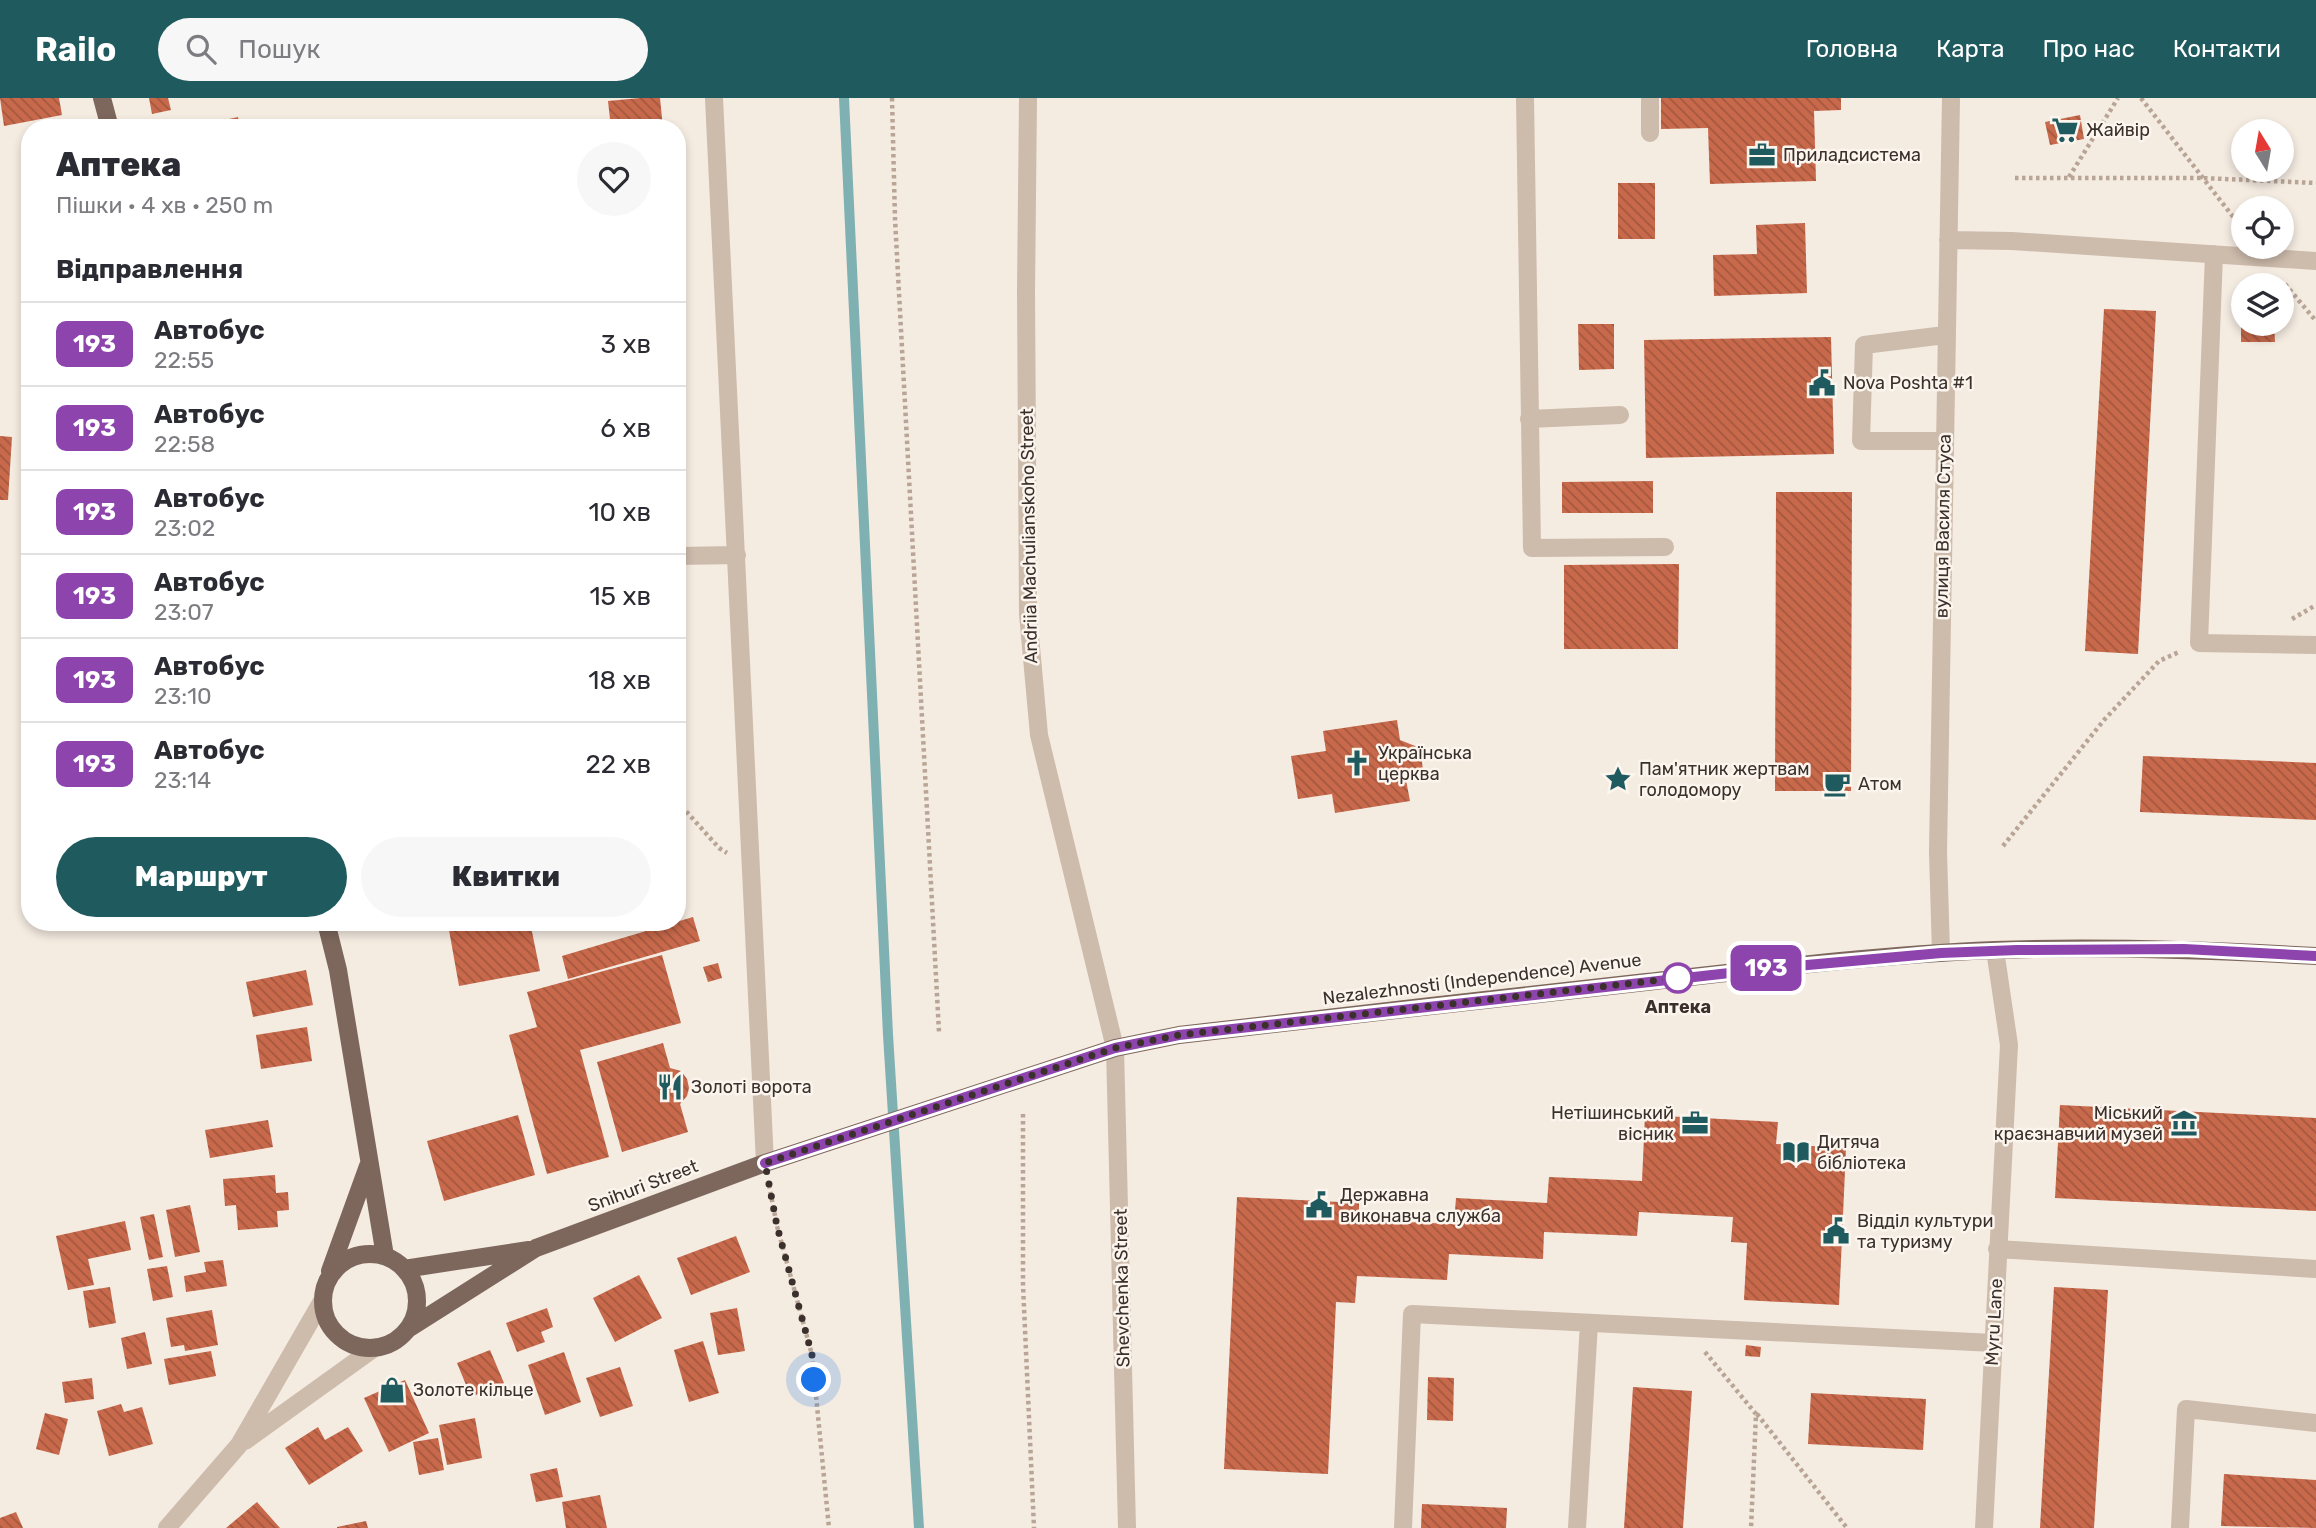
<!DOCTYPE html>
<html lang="uk">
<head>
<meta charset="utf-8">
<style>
  body { margin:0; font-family:Rubik,sans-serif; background:#f7f7f7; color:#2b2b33; height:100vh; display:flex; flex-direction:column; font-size:26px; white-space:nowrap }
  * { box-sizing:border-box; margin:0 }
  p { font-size:23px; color:#7c7c81 }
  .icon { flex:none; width:38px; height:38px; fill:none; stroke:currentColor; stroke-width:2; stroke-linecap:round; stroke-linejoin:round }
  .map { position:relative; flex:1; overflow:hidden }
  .details { position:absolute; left:21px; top:21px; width:665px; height:812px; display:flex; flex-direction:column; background:#fff; border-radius:28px; box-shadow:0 4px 10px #0003 }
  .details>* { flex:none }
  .badge { padding:0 14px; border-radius:10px; font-size:24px; line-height:46px }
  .needle { width:46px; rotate:349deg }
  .controls { position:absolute; left:2231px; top:21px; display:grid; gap:14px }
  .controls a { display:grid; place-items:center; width:63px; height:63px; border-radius:50%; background:#fff; box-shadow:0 4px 10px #0003; font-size:35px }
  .you { position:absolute; width:35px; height:35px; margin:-18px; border:5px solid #fff; border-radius:50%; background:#1a73e8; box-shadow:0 0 0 10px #1a73e833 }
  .map>.badge { position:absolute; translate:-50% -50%; box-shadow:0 0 0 4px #fff }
  h2 { padding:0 35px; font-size:26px; line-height:63px }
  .round { display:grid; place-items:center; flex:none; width:74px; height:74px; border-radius:37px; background:#f7f7f7 }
  .headline { display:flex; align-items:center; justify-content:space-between; height:119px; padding:0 35px }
  h1 { font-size:33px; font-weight:800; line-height:52px }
  .primary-button { display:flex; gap:14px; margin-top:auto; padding:14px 35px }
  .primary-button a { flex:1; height:80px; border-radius:42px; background:#1f5a5e; color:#fff; font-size:28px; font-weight:800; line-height:80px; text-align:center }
  .primary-button a+a { background:#f7f7f7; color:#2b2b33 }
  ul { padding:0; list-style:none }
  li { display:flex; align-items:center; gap:21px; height:84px; padding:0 35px; border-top:2px solid #e1e1e2 }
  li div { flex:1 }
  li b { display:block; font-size:26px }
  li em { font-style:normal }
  li .badge { min-width:77px; font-weight:700; text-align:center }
  header { display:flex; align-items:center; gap:42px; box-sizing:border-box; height:98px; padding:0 35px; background:#1f5a5e; color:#fff }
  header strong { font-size:33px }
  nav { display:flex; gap:38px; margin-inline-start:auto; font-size:24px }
  .search { width:490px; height:63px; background:#f7f7f7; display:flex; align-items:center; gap:18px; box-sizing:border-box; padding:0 24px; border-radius:38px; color:#7c7c81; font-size:26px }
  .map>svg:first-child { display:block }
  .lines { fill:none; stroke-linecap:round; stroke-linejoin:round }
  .stream { stroke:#7fb0b2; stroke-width:10 }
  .building { fill:url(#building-back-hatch) }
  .path { stroke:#b9a596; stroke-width:4.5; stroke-dasharray:3.5 3.5; stroke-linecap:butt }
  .minor { stroke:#cdbbac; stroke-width:18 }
  .major { stroke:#7d675c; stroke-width:18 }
  .line-casing { stroke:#fff; stroke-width:16 }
  .line { stroke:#8e44ad; stroke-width:10 }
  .walk { stroke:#3b302b; stroke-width:7; stroke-dasharray:0 12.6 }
  .stop-dot { fill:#fff; stroke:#8e44ad; stroke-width:3.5 }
  .labels { text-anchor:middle; stroke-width:5; stroke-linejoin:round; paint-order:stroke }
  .poi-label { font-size:18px; fill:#3b302b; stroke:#fbf5ee; text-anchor:start }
  .street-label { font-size:18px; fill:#3b302b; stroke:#fbf5ee }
  .stop-label { font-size:18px; font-weight:bold; fill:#3b302b; stroke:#fbf5ee }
</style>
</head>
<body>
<header>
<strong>Railo</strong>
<div class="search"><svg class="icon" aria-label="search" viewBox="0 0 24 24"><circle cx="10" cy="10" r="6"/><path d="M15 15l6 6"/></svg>Пошук</div>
<nav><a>Головна</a><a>Карта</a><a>Про нас</a><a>Контакти</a></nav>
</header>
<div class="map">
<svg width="2316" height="1430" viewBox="0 0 2316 1430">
  <defs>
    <pattern id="building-back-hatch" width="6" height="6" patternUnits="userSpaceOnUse" patternTransform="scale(1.75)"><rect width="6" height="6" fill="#c8694b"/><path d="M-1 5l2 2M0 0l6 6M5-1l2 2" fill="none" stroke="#a4573f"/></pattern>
  </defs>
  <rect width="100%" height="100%" fill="#f4ebe1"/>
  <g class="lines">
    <path class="stream" d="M844,0L888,937L919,1430"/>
  </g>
  <path class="building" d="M0,0H59L62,17L4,28Z
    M149,0H168L171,12L152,16Z
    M640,0H660L663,30H611L608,3Z
    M1661,0H1841V12L1814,13L1816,83L1710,86L1708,30L1661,31Z
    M2080,17L2084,41L2050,47L2045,24Z
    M238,19L240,30H194V29Z
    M1618,85H1655V141H1618Z
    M1805,125L1807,195L1714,198L1713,157L1757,156L1756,127Z
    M2104,211L2156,213L2138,556L2085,553Z
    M1578,226H1614V271L1579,272Z
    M2241,226H2274L2275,244H2241Z
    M1831,239L1834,356L1646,360L1644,242Z
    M0,338L12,339L8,402H0Z
    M1653,383V415H1562V384Z
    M1776,394H1852L1851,693H1775Z
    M1679,466L1678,551H1564V467Z
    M1397,622L1400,642L1420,650L1423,672L1406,682L1410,703L1335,715L1332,696L1298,701L1291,658L1326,653L1323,633Z
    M2143,658L2316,665V722L2140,714Z
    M693,819L700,843L568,881L562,858Z
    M492,824H530L540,873L459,888L449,832Z
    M662,857L681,925L580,952L609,1059L547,1076L509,937L537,929L527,894Z
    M718,865L722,880L708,884L703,869Z
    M306,872L313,907L253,919L246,884Z
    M307,929L312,963L261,971L256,937Z
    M663,945L670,970L681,973L687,981L689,990L687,998L680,1006L688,1034L622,1054L597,964Z
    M2060,1007L2316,1020V1113L2055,1100Z
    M518,1017L535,1077L444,1103L427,1043Z
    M1645,1017L1778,1024L1776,1046L1846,1050L1839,1207L1744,1202L1747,1145L1731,1144L1733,1119L1639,1114L1637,1138L1544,1134L1543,1161L1449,1156L1447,1182L1357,1178L1355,1205L1336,1204L1328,1376L1224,1371L1237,1099L1359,1105V1122L1454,1126L1456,1100L1547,1105L1549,1079L1642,1083Z
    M268,1022L273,1049L210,1060L205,1032Z
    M275,1077L276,1095L288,1094L289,1112L277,1113L278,1129L238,1132L236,1107L225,1108L223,1081Z
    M190,1107L200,1154L175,1159L166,1112Z
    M154,1116L163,1159L149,1162L140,1119Z
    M125,1123L131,1152L88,1161L94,1187L68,1192L56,1138Z
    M736,1138L750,1174L691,1197L677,1160Z
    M223,1162L227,1188L186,1194L184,1178L206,1174L204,1164Z
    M167,1168L173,1199L153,1203L147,1171Z
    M639,1177L662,1220L615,1244L593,1200Z
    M110,1189L116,1225L89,1230L83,1193Z
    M2054,1189L2108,1192L2094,1430H2040Z
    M547,1210L553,1229L541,1234L545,1244L517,1254L506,1225Z
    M737,1210L745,1253L718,1257L710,1215Z
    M212,1212L218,1247L185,1253L184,1247L171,1249L166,1220Z
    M145,1234L152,1266L127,1271L121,1240Z
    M703,1243L719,1295L689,1304L674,1252Z
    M1746,1247L1761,1249L1760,1259L1745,1258Z
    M490,1252L504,1285L471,1299L457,1265Z
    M211,1253L216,1278L169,1287L164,1261Z
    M564,1254L581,1304L545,1317L528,1267Z
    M620,1269L633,1308L600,1319L586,1280Z
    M1428,1279L1454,1280L1453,1323L1427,1322Z
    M92,1280L94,1301L65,1305L62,1284Z
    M405,1282L429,1335L389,1354L364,1300Z
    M1633,1289L1692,1293L1683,1430H1624Z
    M1811,1295L1926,1301L1923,1352L1808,1346Z
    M121,1306L124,1314L142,1309L153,1346L109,1358L97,1313Z
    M45,1315L68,1321L59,1357L36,1351Z
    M475,1320L482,1360L447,1367L439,1327Z
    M318,1329L325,1342L348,1329L363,1353L309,1387L285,1350Z
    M438,1340L444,1372L419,1377L413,1344Z
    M557,1370L563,1399L536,1404L530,1376Z
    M2224,1376L2316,1382V1430L2221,1428Z
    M600,1397L607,1430H566L562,1404Z
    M257,1404L280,1430H226Z
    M1422,1406L1507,1410L1506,1430H1421Z
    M16,1414L23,1430H0V1420Z
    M366,1423L368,1430H337V1429Z"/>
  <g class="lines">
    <path class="path" d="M892,0L895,121L939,934
      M2141,0L2244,133
      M2069,79L2118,0
      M2015,80H2202L2316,85
      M2285,186L2316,223
      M2292,521L2316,507
      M677,703L719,750L727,755
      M2003,748L2104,622L2159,563L2179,554
      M1023,1016V1187L1034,1430
      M769,1087L777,1128L812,1257L829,1430
      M1705,1254L1756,1316L1751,1430
      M1757,1316L1847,1430"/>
    <path class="minor" d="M714,0L765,1065
      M1028,0L1026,193L1028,516L1039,637L1115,950L1127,1430
      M1525,0L1532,450L1665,449
      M1650,0V35
      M1948,142L2012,143L2316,163
      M2214,156L2199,545L2316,547
      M1529,321L1620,317
      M1944,343H1861L1864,247L1945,237
      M677,458L737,457
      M1941,855L1938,754L1951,0
      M1997,1151L2316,1171
      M245,1343L373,1251
      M167,1430L239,1347L322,1203
      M1403,1430L1412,1216L1993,1245
      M1577,1430L1589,1225
      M1984,1430L2009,947L1995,852
      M2180,1430L2186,1311L2316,1325"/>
    <path class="major" d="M102,0L110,30
      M326,824L338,872L385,1158
      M323 1203a47 47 0 1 1 94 0a47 47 0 1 1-94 0Z
      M404,1171L529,1152
      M330,1173L368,1068
      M408,1231L536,1150L765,1065L1115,950L1179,937C1335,919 1490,901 1646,884C1762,871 1878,857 1995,852C2102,848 2209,852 2316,858"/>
  </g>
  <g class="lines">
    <g class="line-casing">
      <path id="line" d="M765,1065L1115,950L1179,937L1774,870L1941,855L2017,852L2184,851L2316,858"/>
    </g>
    <use href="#line" class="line"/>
    <path class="walk" d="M814,1282L812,1257L777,1128L765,1065L1115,950L1179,937L1678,880"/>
  </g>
  <defs>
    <g id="supermarket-bare" transform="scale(2.1)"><path d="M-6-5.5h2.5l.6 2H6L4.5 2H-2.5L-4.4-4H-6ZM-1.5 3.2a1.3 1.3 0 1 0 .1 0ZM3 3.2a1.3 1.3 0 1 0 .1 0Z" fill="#1f5a5e" stroke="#fbf5ee" stroke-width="2.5" paint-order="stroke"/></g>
    <g id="office-bare" transform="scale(2.1)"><path d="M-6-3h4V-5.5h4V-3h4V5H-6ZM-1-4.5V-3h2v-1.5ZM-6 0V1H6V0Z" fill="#1f5a5e" stroke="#fbf5ee" stroke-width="2.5" paint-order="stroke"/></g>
    <g id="civic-bare" transform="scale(2.1)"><path d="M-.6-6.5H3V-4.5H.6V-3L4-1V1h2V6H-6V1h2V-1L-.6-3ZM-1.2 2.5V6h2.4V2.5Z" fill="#1f5a5e" stroke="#fbf5ee" stroke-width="2.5" paint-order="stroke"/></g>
    <g id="church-bare" transform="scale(2.1)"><path d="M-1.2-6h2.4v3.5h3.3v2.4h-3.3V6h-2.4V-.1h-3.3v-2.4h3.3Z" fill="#1f5a5e" stroke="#fbf5ee" stroke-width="2.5" paint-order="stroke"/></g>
    <g id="sight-bare" transform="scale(2.1)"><path d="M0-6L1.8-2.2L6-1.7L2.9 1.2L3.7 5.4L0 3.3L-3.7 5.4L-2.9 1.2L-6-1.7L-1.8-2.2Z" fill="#1f5a5e" stroke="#fbf5ee" stroke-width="2.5" paint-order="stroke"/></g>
    <g id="cafe-bare" transform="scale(2.1)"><path d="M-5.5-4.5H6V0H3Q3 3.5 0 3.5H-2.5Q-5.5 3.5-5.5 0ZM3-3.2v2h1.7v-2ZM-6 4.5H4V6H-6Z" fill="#1f5a5e" stroke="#fbf5ee" stroke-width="2.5" paint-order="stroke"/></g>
    <g id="restaurant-bare" transform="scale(2.1)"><path d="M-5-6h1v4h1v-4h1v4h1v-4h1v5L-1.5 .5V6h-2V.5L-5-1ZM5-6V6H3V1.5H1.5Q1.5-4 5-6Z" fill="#1f5a5e" stroke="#fbf5ee" stroke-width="2.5" paint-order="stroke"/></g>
    <g id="museum-bare" transform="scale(2.1)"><path d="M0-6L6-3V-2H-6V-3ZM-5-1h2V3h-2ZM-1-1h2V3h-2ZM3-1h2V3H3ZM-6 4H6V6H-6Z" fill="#1f5a5e" stroke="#fbf5ee" stroke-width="2.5" paint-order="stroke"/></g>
    <g id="library-bare" transform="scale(2.1)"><path d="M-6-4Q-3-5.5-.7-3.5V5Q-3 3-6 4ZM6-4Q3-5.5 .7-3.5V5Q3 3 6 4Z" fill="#1f5a5e" stroke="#fbf5ee" stroke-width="2.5" paint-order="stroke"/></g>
    <g id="shop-bare" transform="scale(2.1)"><path d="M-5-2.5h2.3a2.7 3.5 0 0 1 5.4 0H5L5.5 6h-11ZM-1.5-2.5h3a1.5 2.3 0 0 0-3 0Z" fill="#1f5a5e" stroke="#fbf5ee" stroke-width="2.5" paint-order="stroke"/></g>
  </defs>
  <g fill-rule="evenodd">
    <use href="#supermarket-bare" x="2065" y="32"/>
    <use href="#office-bare" x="1762" y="57"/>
    <use href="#civic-bare" x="1822" y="285"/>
    <use href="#church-bare" x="1357" y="665"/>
    <use href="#sight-bare" x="1618" y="681"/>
    <use href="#cafe-bare" x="1837" y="686"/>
    <use href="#restaurant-bare" x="670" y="989"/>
    <use href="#office-bare" x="1695" y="1025"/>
    <use href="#museum-bare" x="2184" y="1025"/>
    <use href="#library-bare" x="1796" y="1054"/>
    <use href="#civic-bare" x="1319" y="1107"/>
    <use href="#civic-bare" x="1836" y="1133"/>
    <use href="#shop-bare" x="392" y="1292"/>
  </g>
  <circle class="stop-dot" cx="1678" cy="880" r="14"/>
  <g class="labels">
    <g class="poi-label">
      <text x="2086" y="38">Жайвір</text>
      <text x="1783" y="63">Приладсистема</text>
      <text x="1843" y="291">Nova Poshta #1</text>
      <text x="1378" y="661">Українська<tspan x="1378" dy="21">церква</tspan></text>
      <text x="1639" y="677">Пам'ятник жертвам<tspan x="1639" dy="21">голодомору</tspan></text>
      <text x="1858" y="692">Атом</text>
      <text x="691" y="995">Золоті ворота</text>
      <text x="1674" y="1021" text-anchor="end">Нетішинський<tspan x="1674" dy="21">вісник</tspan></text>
      <text x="2163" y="1021" text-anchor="end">Міський<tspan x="2163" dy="21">краєзнавчий музей</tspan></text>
      <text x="1817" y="1050">Дитяча<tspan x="1817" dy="21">бібліотека</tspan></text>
      <text x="1340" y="1103">Державна<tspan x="1340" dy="21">виконавча служба</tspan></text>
      <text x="1857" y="1129">Відділ культури<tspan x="1857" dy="21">та туризму</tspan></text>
      <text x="413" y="1298">Золоте кільце</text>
    </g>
    <g class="street-label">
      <text transform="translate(1943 428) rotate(-89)" y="6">вулиця Василя Стуса</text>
      <text transform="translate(1029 438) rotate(-91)" y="6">Andriia Machulianskoho Street</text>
      <text transform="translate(1482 881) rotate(-7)" y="6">Nezalezhnosti (Independence) Avenue</text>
      <text transform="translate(643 1088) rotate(-21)" y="6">Snihuri Street</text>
      <text transform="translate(1122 1190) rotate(-91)" y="6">Shevchenka Street</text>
      <text transform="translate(1994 1224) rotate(-87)" y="6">Myru Lane</text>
    </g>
    <g class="stop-label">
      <text x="1678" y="915">Аптека</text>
    </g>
  </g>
</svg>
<div class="controls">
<a><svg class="needle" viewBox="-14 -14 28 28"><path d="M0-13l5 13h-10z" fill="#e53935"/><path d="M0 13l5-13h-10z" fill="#7c7c81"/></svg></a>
<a><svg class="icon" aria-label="locate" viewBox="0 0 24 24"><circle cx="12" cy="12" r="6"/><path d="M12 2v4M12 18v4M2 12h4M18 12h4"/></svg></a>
<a><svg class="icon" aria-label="layers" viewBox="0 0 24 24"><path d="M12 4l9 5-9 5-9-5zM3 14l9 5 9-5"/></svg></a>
</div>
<div class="you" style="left:814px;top:1282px"></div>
<b class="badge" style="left:1766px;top:870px;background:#8e44ad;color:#fff">193</b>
<section class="details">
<div class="headline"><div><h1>Аптека</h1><p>Пішки · 4 хв · 250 m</p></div><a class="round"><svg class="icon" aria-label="heart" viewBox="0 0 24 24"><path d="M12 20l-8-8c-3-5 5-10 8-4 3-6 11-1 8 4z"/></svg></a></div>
<h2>Відправлення</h2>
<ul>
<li><span class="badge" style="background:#8e44ad;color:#fff">193</span><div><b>Автобус</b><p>22:55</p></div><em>3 хв</em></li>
<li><span class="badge" style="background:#8e44ad;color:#fff">193</span><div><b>Автобус</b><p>22:58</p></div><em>6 хв</em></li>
<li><span class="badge" style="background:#8e44ad;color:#fff">193</span><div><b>Автобус</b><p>23:02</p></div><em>10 хв</em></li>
<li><span class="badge" style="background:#8e44ad;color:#fff">193</span><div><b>Автобус</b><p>23:07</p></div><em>15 хв</em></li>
<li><span class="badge" style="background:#8e44ad;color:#fff">193</span><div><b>Автобус</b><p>23:10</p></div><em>18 хв</em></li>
<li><span class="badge" style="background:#8e44ad;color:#fff">193</span><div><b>Автобус</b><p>23:14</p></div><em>22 хв</em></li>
</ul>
<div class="primary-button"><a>Маршрут</a><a>Квитки</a></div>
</section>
</div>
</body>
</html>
